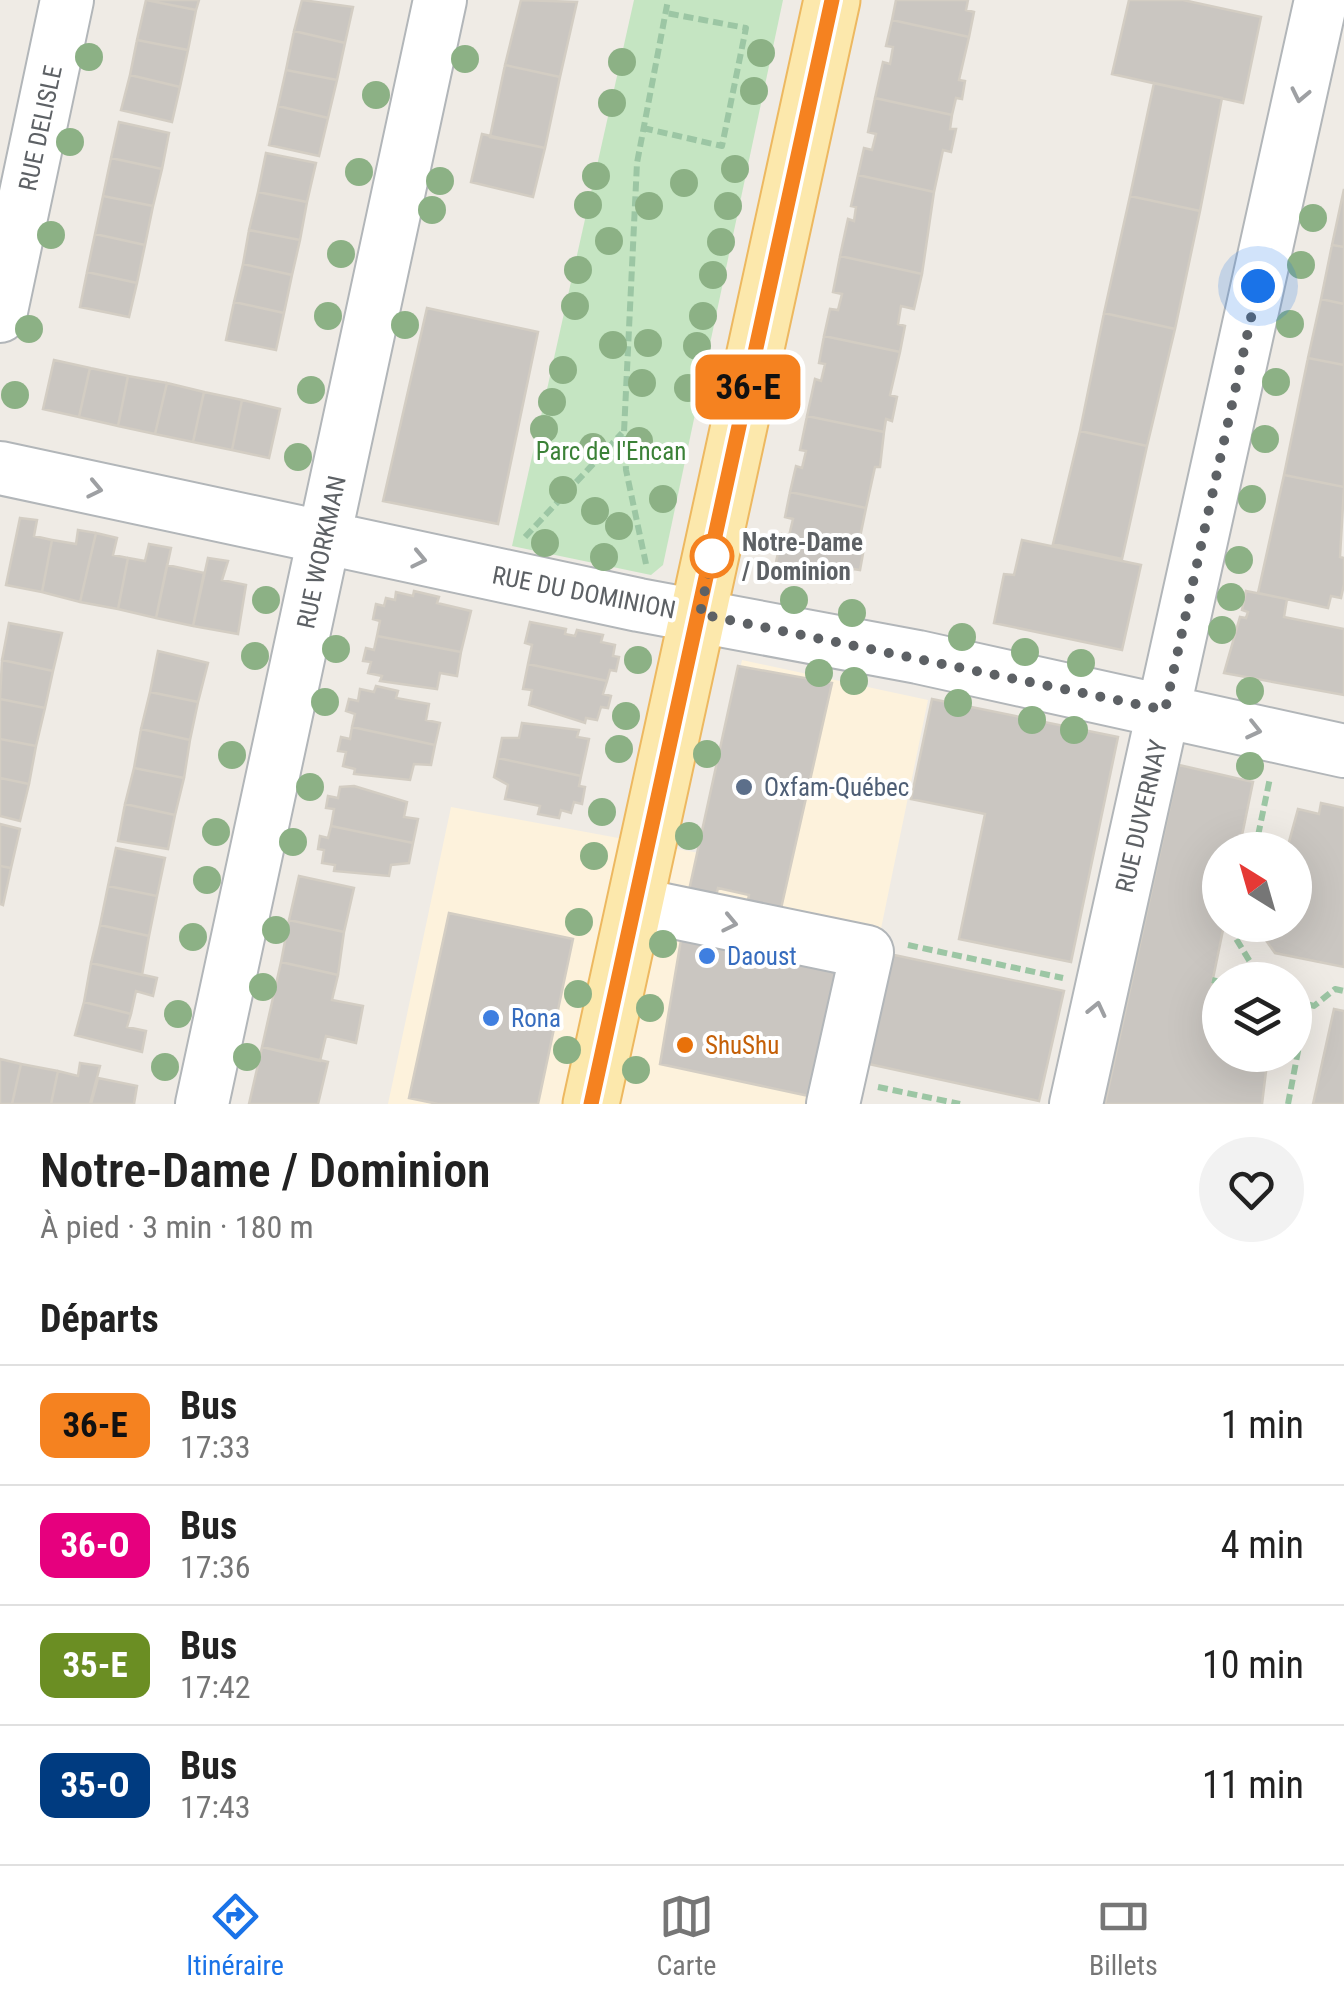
<!DOCTYPE html>
<html lang="fr">
<head>
<meta charset="utf-8">
<style>
  body { margin:0; font-family:"Roboto Condensed",sans-serif; background:#f2f2f2; color:#222; height:100vh; display:flex; flex-direction:column; font-size:38px; white-space:nowrap }
  * { box-sizing:border-box; margin:0 }
  p { font-size:32px; color:#767676 }
  .icon { flex:none; width:55px; height:55px; fill:none; stroke:currentColor; stroke-width:2; stroke-linecap:round; stroke-linejoin:round }
  .map { position:relative; height:1104px; overflow:hidden }
  .details { display:flex; flex-direction:column; background:#fff; flex:1 }
  .details>* { flex:none }
  .badge { padding:0 20px; border-radius:15px; font-size:35px; line-height:65px }
  .needle { width:65px; rotate:323deg }
  .tools { position:absolute; left:1202px; top:832px; display:grid; gap:20px }
  .tools a { display:grid; place-items:center; width:110px; height:110px; border-radius:50%; background:#fff; box-shadow:0 10px 40px #0002; font-size:50px }
  .you { position:absolute; width:50px; height:50px; margin:-25px; border:8px solid #fff; border-radius:50%; background:#1a73e8; box-shadow:0 0 0 15px #1a73e833 }
  .map>.badge { position:absolute; translate:-50% -50%; box-shadow:0 0 0 5px #fff }
  h2 { padding:0 40px; font-size:38px; line-height:90px }
  .round { display:grid; place-items:center; flex:none; width:105px; height:105px; border-radius:52px; background:#f2f2f2 }
  .overview { display:flex; align-items:center; justify-content:space-between; height:170px; padding:0 40px }
  h1 { font-size:48px; font-weight:600; line-height:75px }
  ul { padding:0; list-style:none }
  li { display:flex; align-items:center; gap:30px; height:120px; padding:0 40px; border-top:2px solid #e0e0e0 }
  li div { flex:1 }
  li b { display:block; font-size:38px }
  li em { font-style:normal }
  li .badge { min-width:110px; font-weight:700; text-align:center }
  .tabs { display:flex; justify-content:space-around; align-items:center; height:140px; border-top:2px solid #e0e0e0; background:#fff; font-size:28px; color:#767676 }
  .tabs a { display:grid; justify-items:center; gap:5px }
  .tabs .active { color:#1a73e8 }
  .map>svg:first-child { display:block }
  .commercial { fill:#fdf2dc }
  .green { fill:#c5e5c2 }
  .building { fill:#cac6c1; stroke:#d3cdc3; stroke-width:2.5 }
  .lines { fill:none; stroke-linecap:round; stroke-linejoin:round }
  .minor-casing { stroke:#b2b6b9; stroke-width:56 }
  .major-casing { stroke:#edb860; stroke-width:59 }
  .path { stroke:#9cc6a4; stroke-width:6; stroke-dasharray:10 5; stroke-linecap:butt }
  .minor { stroke:#fff; stroke-width:52 }
  .major { stroke:#fce8ac; stroke-width:55 }
  .tree { fill:#8cb185 }
  .oneway { stroke:#9ea0a3 }
  .line-casing { stroke:#fff; stroke-width:22 }
  .line { stroke:#f58220; stroke-width:15 }
  .walk { stroke:#5d6165; stroke-width:10; stroke-dasharray:0 18 }
  .stop-dot { fill:#fff; stroke:#f58220; stroke-width:5 }
  .service-dot { fill:#5c6f8a; stroke:#fff; stroke-width:4 }
  .shop-dot { fill:#3f7fe0; stroke:#fff; stroke-width:4 }
  .food-dot { fill:#e8710a; stroke:#fff; stroke-width:4 }
  .labels { text-anchor:middle; stroke-width:8; stroke-linejoin:round; paint-order:stroke }
  .street-label { font-size:25px; fill:#5d6165; stroke:#fff }
  .park-label { font-size:25px; fill:#3b8137; stroke:#fff }
  .stop-label { font-size:25px; font-weight:bold; fill:#5d6165; stroke:#fff; text-anchor:start }
  .service-label { font-size:25px; fill:#4e5e75; stroke:#fff; text-anchor:start }
  .shop-label { font-size:25px; fill:#366cbe; stroke:#fff; text-anchor:start }
  .food-label { font-size:25px; fill:#c56008; stroke:#fff; text-anchor:start }
</style>
</head>
<body>
<div class="map">
<svg width="1344" height="1104" viewBox="0 0 1344 1104">
  <rect width="100%" height="100%" fill="#efebe5"/>
  <path class="commercial" d="M742,660L928,700L845,1104H388L451,807L699,853Z"/>
  <path class="green" d="M634,0H783L663,565L651,575L512,546Z"/>
  <path class="building" d="M146,0L196,10L188,50L137,40Z
    M146,0H199L196,10Z
    M302,0L353,7L345,43L294,31Z
    M521,0L577,2L560,77L505,65Z
    M896,0H968L966,10L974,12L969,37L892,20Z
    M1129,0H1183L1261,17L1243,103L1112,74Z
    M892,20L969,37L959,80L965,81L962,99L956,98L952,115L875,98L883,62L890,64L893,47L886,46Z
    M294,31L345,43L337,80L286,70Z
    M137,40L188,50L180,87L130,75Z
    M505,65L560,77L545,148L490,137Z
    M286,70L337,80L328,118L278,106Z
    M130,75L180,87L172,122L121,110Z
    M1154,83L1222,98L1200,211L1130,196Z
    M875,98L952,115L950,129H956L951,152L943,150L934,192L858,175L864,148L872,150L876,134L868,132Z
    M278,106L328,118L319,156L269,145Z
    M119,122L169,133L162,169L111,158Z
    M482,134L545,148L533,197L471,182Z
    M266,153L316,163L307,202L258,192Z
    M111,158L162,169L153,206L103,196Z
    M858,175L934,192L922,274L840,256L848,219L854,221L856,207L851,206Z
    M1344,189V247L1332,245Z
    M258,192L307,202L300,240L249,230Z
    M103,196L153,206L145,245L95,234Z
    M1130,196L1200,211L1175,329L1104,313Z
    M249,230L300,240L292,275L243,264Z
    M95,234L145,245L137,283L87,272Z
    M1332,245L1344,247V304L1321,299Z
    M840,256L922,274L914,309L901,306L898,324L905,326L900,352L824,336L830,309L838,310L842,294L833,292Z
    M243,264L292,275L284,313L234,302Z
    M87,272L137,283L129,317L80,307Z
    M1321,299L1344,304V365L1308,358Z
    M234,302L284,313L276,350L226,340Z
    M427,308L538,332L498,524L383,501Z
    M1104,313L1175,329L1147,446L1080,431Z
    M824,336L900,352L890,395L897,397L892,421L886,419L884,432L807,416L815,379L821,381L825,364L819,363Z
    M1308,358L1344,365V487L1284,475Z
    M54,360L90,368L79,417L43,409Z
    M90,368L128,376L118,426L79,417Z
    M128,376L167,383L155,434L118,426Z
    M167,383L204,392L193,442L155,434Z
    M204,392L242,400L232,450L193,442Z
    M242,400L280,409L269,458L232,450Z
    M807,416L884,432L880,467H875L866,508L790,492L796,466L802,468L806,451L800,450Z
    M1080,431L1147,446L1122,559L1053,544Z
    M1284,475L1344,487L1340,557L1344,558V584L1341,598L1331,596L1328,608L1258,593Z
    M790,492L866,508L858,547L864,548L860,570L853,569L850,583L775,567L782,534L789,536L793,519L785,517Z
    M20,518L37,520L34,536L52,540L42,592L6,585Z
    M78,530L96,533L80,602L42,592L52,540L76,544Z
    M96,533L117,538L113,555L128,558L118,609L80,602Z
    M1022,540L1141,565L1122,650L994,623L1004,574L1014,575Z
    M149,544L171,548L156,618L118,609L128,558L145,561Z
    M208,558L228,561L222,580L246,585L238,634L193,626Z
    M167,565L204,573L193,626L156,618Z
    M414,591L439,597L437,603L471,611L461,652L377,636L380,621L373,619L376,604L384,606L386,598L395,600L396,592L413,596Z
    M1246,591L1287,599L1284,617L1344,629V695L1224,673L1240,617L1246,618L1248,612L1242,610Z
    M530,622L566,629L565,634L575,636L577,630L603,635L601,642L615,645L613,656L619,657L616,671L610,670L607,681L528,664L532,645L525,643Z
    M9,623L62,633L53,671L2,660Z
    M377,636L461,652L457,676L440,673L437,689L380,681L382,676L368,673L371,662L363,661L366,648L374,650Z
    M158,651L208,663L198,702L150,692Z
    M2,660L53,671L45,708L0,699Z
    M528,664L607,681L603,694L611,696L608,708L601,707L597,720L586,718L585,723L529,705L532,690L523,689Z
    M738,666L832,683L780,913L747,905L749,895L718,888L715,900L688,895Z
    M376,686L398,691L396,698L429,704L426,720L440,723L435,745L352,727L355,714L346,711L349,699L358,701L360,689L374,692Z
    M150,692L198,702L190,740L141,729Z
    M0,699L45,708L36,746L0,739Z
    M932,699L1118,737L1071,962L959,939L985,814L911,799Z
    M522,723L579,730L577,737L589,739L581,776L498,758L502,738H519Z
    M352,727L435,745L431,765L414,764L410,780L354,774L355,769L343,766L346,752L338,751L341,737L350,739Z
    M141,729L190,740L184,778L134,768Z
    M0,739L36,746L29,784L0,778Z
    M498,758L581,776L579,786L585,787L582,804L574,802L571,813L561,810L559,818L538,814L540,806L505,799L508,785L494,777Z
    M1179,765L1253,782L1239,850H1220V925H1224L1209,998L1220,1000V1055H1268L1262,1104H1105Z
    M134,768L184,778L175,815L125,804Z
    M0,778L29,784L20,821L0,816Z
    M354,786L407,802L404,817L418,819L413,843L331,826L334,809L326,808L328,796L338,798L340,787Z
    M1321,803L1344,808V967L1275,953L1265,939L1268,925H1295V850L1273,847L1287,849L1298,809L1319,814Z
    M125,804L175,815L168,849L118,841Z
    M0,824L20,829L11,868L0,866Z
    M331,826L413,843L409,863L391,865L389,876L334,871L335,865L322,863L324,850L318,849L320,836L328,838Z
    M116,848L165,858L157,896L108,886Z
    M0,866L11,868L3,905L0,904Z
    M299,876L354,888L344,932L289,920Z
    M108,886L157,896L149,936L100,925Z
    M449,913L573,939L538,1104H438L409,1098Z
    M289,920L344,932L338,975L281,962Z
    M100,925L149,936L142,975L91,963Z
    M683,928L848,962L818,1098L660,1064Z
    M880,952L1064,991L1039,1101L855,1061Z
    M281,962L338,975L332,1000L363,1006L356,1043L326,1036L320,1061L262,1047Z
    M91,963L157,978L153,996L136,991L131,1014L84,1002Z
    M84,1002L131,1014L127,1027L146,1031L142,1052L75,1035Z
    M1334,1009L1344,1011V1104H1313Z
    M262,1047L328,1062L318,1104H249Z
    M0,1059L21,1064L12,1104H0Z
    M80,1063L100,1066L90,1104H51L58,1071L78,1076Z
    M21,1064L58,1071L51,1104H12Z
    M98,1078L137,1086L134,1104H91Z"/>
  <g class="lines">
    <g class="minor-casing">
      <path id="minor" d="M0,316L67,0
        M0,468L639,605L918,657L1344,751
        M635,904L867,952L833,1104
        M202,1104L440,0
        M1076,1104L1321,0"/>
    </g>
    <g class="major-casing">
      <path id="major" d="M591,1104L832,0"/>
    </g>
    <path class="path" d="M643,128L722,146L746,28L666,13
      M525,537L622,433
      M646,564L626,470L624,432L637,163L668,0
      M1255,850L1270,778
      M1238,925L1235,937L1261,980
      M908,945L1063,978
      M1212,980L1220,982
      M1295,1000L1314,1006L1335,989L1344,991
      M878,1087L960,1104
      M1288,1104L1307,1004"/>
    <use href="#minor" class="minor"/>
    <use href="#major" class="major"/>
  </g>
  <g class="tree">
    <circle cx="761" cy="53" r="14"/>
    <circle cx="89" cy="57" r="14"/>
    <circle cx="465" cy="59" r="14"/>
    <circle cx="622" cy="62" r="14"/>
    <circle cx="754" cy="91" r="14"/>
    <circle cx="376" cy="95" r="14"/>
    <circle cx="612" cy="103" r="14"/>
    <circle cx="70" cy="142" r="14"/>
    <circle cx="735" cy="169" r="14"/>
    <circle cx="359" cy="172" r="14"/>
    <circle cx="596" cy="176" r="14"/>
    <circle cx="440" cy="181" r="14"/>
    <circle cx="684" cy="183" r="14"/>
    <circle cx="588" cy="205" r="14"/>
    <circle cx="649" cy="206" r="14"/>
    <circle cx="728" cy="206" r="14"/>
    <circle cx="432" cy="210" r="14"/>
    <circle cx="1313" cy="218" r="14"/>
    <circle cx="51" cy="235" r="14"/>
    <circle cx="609" cy="241" r="14"/>
    <circle cx="721" cy="242" r="14"/>
    <circle cx="341" cy="254" r="14"/>
    <circle cx="1301" cy="265" r="14"/>
    <circle cx="578" cy="270" r="14"/>
    <circle cx="713" cy="275" r="14"/>
    <circle cx="575" cy="306" r="14"/>
    <circle cx="328" cy="316" r="14"/>
    <circle cx="703" cy="316" r="14"/>
    <circle cx="1290" cy="324" r="14"/>
    <circle cx="405" cy="325" r="14"/>
    <circle cx="29" cy="329" r="14"/>
    <circle cx="648" cy="343" r="14"/>
    <circle cx="613" cy="345" r="14"/>
    <circle cx="697" cy="346" r="14"/>
    <circle cx="563" cy="370" r="14"/>
    <circle cx="1276" cy="382" r="14"/>
    <circle cx="642" cy="383" r="14"/>
    <circle cx="688" cy="388" r="14"/>
    <circle cx="311" cy="390" r="14"/>
    <circle cx="15" cy="395" r="14"/>
    <circle cx="552" cy="402" r="14"/>
    <circle cx="544" cy="429" r="14"/>
    <circle cx="1265" cy="439" r="14"/>
    <circle cx="639" cy="441" r="14"/>
    <circle cx="593" cy="447" r="14"/>
    <circle cx="298" cy="457" r="14"/>
    <circle cx="563" cy="490" r="14"/>
    <circle cx="663" cy="499" r="14"/>
    <circle cx="1252" cy="499" r="14"/>
    <circle cx="595" cy="511" r="14"/>
    <circle cx="619" cy="526" r="14"/>
    <circle cx="545" cy="543" r="14"/>
    <circle cx="604" cy="557" r="14"/>
    <circle cx="1239" cy="560" r="14"/>
    <circle cx="1231" cy="597" r="14"/>
    <circle cx="266" cy="600" r="14"/>
    <circle cx="794" cy="600" r="14"/>
    <circle cx="852" cy="613" r="14"/>
    <circle cx="1222" cy="630" r="14"/>
    <circle cx="962" cy="637" r="14"/>
    <circle cx="336" cy="649" r="14"/>
    <circle cx="1025" cy="652" r="14"/>
    <circle cx="255" cy="656" r="14"/>
    <circle cx="638" cy="660" r="14"/>
    <circle cx="1081" cy="663" r="14"/>
    <circle cx="819" cy="673" r="14"/>
    <circle cx="854" cy="681" r="14"/>
    <circle cx="1250" cy="691" r="14"/>
    <circle cx="325" cy="702" r="14"/>
    <circle cx="958" cy="703" r="14"/>
    <circle cx="626" cy="716" r="14"/>
    <circle cx="1032" cy="720" r="14"/>
    <circle cx="1074" cy="730" r="14"/>
    <circle cx="619" cy="749" r="14"/>
    <circle cx="707" cy="754" r="14"/>
    <circle cx="232" cy="755" r="14"/>
    <circle cx="1250" cy="766" r="14"/>
    <circle cx="310" cy="787" r="14"/>
    <circle cx="602" cy="812" r="14"/>
    <circle cx="216" cy="832" r="14"/>
    <circle cx="689" cy="836" r="14"/>
    <circle cx="293" cy="842" r="14"/>
    <circle cx="594" cy="856" r="14"/>
    <circle cx="207" cy="880" r="14"/>
    <circle cx="579" cy="922" r="14"/>
    <circle cx="276" cy="930" r="14"/>
    <circle cx="193" cy="937" r="14"/>
    <circle cx="663" cy="944" r="14"/>
    <circle cx="263" cy="987" r="14"/>
    <circle cx="578" cy="994" r="14"/>
    <circle cx="650" cy="1008" r="14"/>
    <circle cx="178" cy="1014" r="14"/>
    <circle cx="567" cy="1050" r="14"/>
    <circle cx="247" cy="1057" r="14"/>
    <circle cx="165" cy="1067" r="14"/>
    <circle cx="636" cy="1070" r="14"/>
  </g>
  <defs><path id="oneway-chevron" d="M-2-3.5L2.5 0L-2 3.5" fill="none" stroke-width="1.6" stroke-linecap="round" stroke-linejoin="round" transform="scale(2.5)"/></defs>
  <g class="oneway">
    <use href="#oneway-chevron" transform="translate(1300 95) rotate(102)"/>
    <use href="#oneway-chevron" transform="translate(95 489) rotate(12)"/>
    <use href="#oneway-chevron" transform="translate(419 559) rotate(12)"/>
    <use href="#oneway-chevron" transform="translate(1254 730) rotate(13)"/>
    <use href="#oneway-chevron" transform="translate(730 923) rotate(12)"/>
    <use href="#oneway-chevron" transform="translate(1097 1009) rotate(-77)"/>
  </g>
  <g class="lines">
    <g class="line-casing">
      <path id="line" d="M591,1104L832,0"/>
    </g>
    <use href="#line" class="line"/>
    <path class="walk" d="M712,556L700,614L1165,710L1258,286"/>
  </g>
  <circle class="stop-dot" cx="712" cy="556" r="20"/>
  <circle class="service-dot" cx="744" cy="787" r="10"/>
  <g class="shop-dot">
    <circle cx="707" cy="956" r="10"/>
    <circle cx="491" cy="1018" r="10"/>
  </g>
  <circle class="food-dot" cx="685" cy="1045" r="10"/>
  <g class="labels">
    <g class="street-label">
      <text transform="translate(40 128) rotate(-78)" y="9">RUE DELISLE</text>
      <text transform="translate(321 552) rotate(-78)" y="9">RUE WORKMAN</text>
      <text transform="translate(584 592) rotate(11)" y="9">RUE DU DOMINION</text>
      <text transform="translate(1141 816) rotate(-77)" y="9">RUE DUVERNAY</text>
    </g>
    <g class="park-label">
      <text x="611" y="460">Parc de l'Encan</text>
    </g>
    <g class="stop-label">
      <text x="742" y="551">Notre-Dame<tspan x="742" dy="29">/ Dominion</tspan></text>
    </g>
    <g class="service-label">
      <text x="764" y="796">Oxfam-Québec</text>
    </g>
    <g class="shop-label">
      <text x="727" y="965">Daoust</text>
      <text x="511" y="1027">Rona</text>
    </g>
    <g class="food-label">
      <text x="705" y="1054">ShuShu</text>
    </g>
  </g>
</svg>
<div class="tools">
<a><svg class="needle" viewBox="-14 -14 28 28"><path d="M0-13l5 13h-10z" fill="#e53935"/><path d="M0 13l5-13h-10z" fill="#767676"/></svg></a>
<a><svg class="icon" aria-label="layers" viewBox="0 0 24 24"><path d="M12 4l9 5-9 5-9-5zM3 14l9 5 9-5"/></svg></a>
</div>
<div class="you" style="left:1258px;top:286px"></div>
<b class="badge" style="left:748px;top:387px;background:#f58220;color:#111">36-E</b>
</div>
<section class="details">
<div class="overview"><div><h1>Notre-Dame / Dominion</h1><p>À pied · 3 min · 180 m</p></div><a class="round"><svg class="icon" aria-label="heart" viewBox="0 0 24 24"><path d="M12 20l-8-8c-3-5 5-10 8-4 3-6 11-1 8 4z"/></svg></a></div>
<h2>Départs</h2>
<ul>
<li><span class="badge" style="background:#f58220;color:#111">36-E</span><div><b>Bus</b><p>17:33</p></div><em>1 min</em></li>
<li><span class="badge" style="background:#e6007e;color:#fff">36-O</span><div><b>Bus</b><p>17:36</p></div><em>4 min</em></li>
<li><span class="badge" style="background:#6b8e23;color:#fff">35-E</span><div><b>Bus</b><p>17:42</p></div><em>10 min</em></li>
<li><span class="badge" style="background:#003b80;color:#fff">35-O</span><div><b>Bus</b><p>17:43</p></div><em>11 min</em></li>
</ul>
</section>
<nav class="tabs">
<a class="active"><svg class="icon" aria-label="directions" viewBox="0 0 24 24"><path d="M12 3l9 9-9 9-9-9zM9 14v-3h6M13 9l2 2-2 2"/></svg>Itinéraire</a>
<a><svg class="icon" aria-label="map" viewBox="0 0 24 24"><path d="M3 6l6-2 6 2 6-2v14l-6 2-6-2-6 2zM9 4v14M15 6v14"/></svg>Carte</a>
<a><svg class="icon" aria-label="tickets" viewBox="0 0 24 24"><path d="M3 7h18v10H3zM15 7v10"/></svg>Billets</a>
</nav>
</body>
</html>
